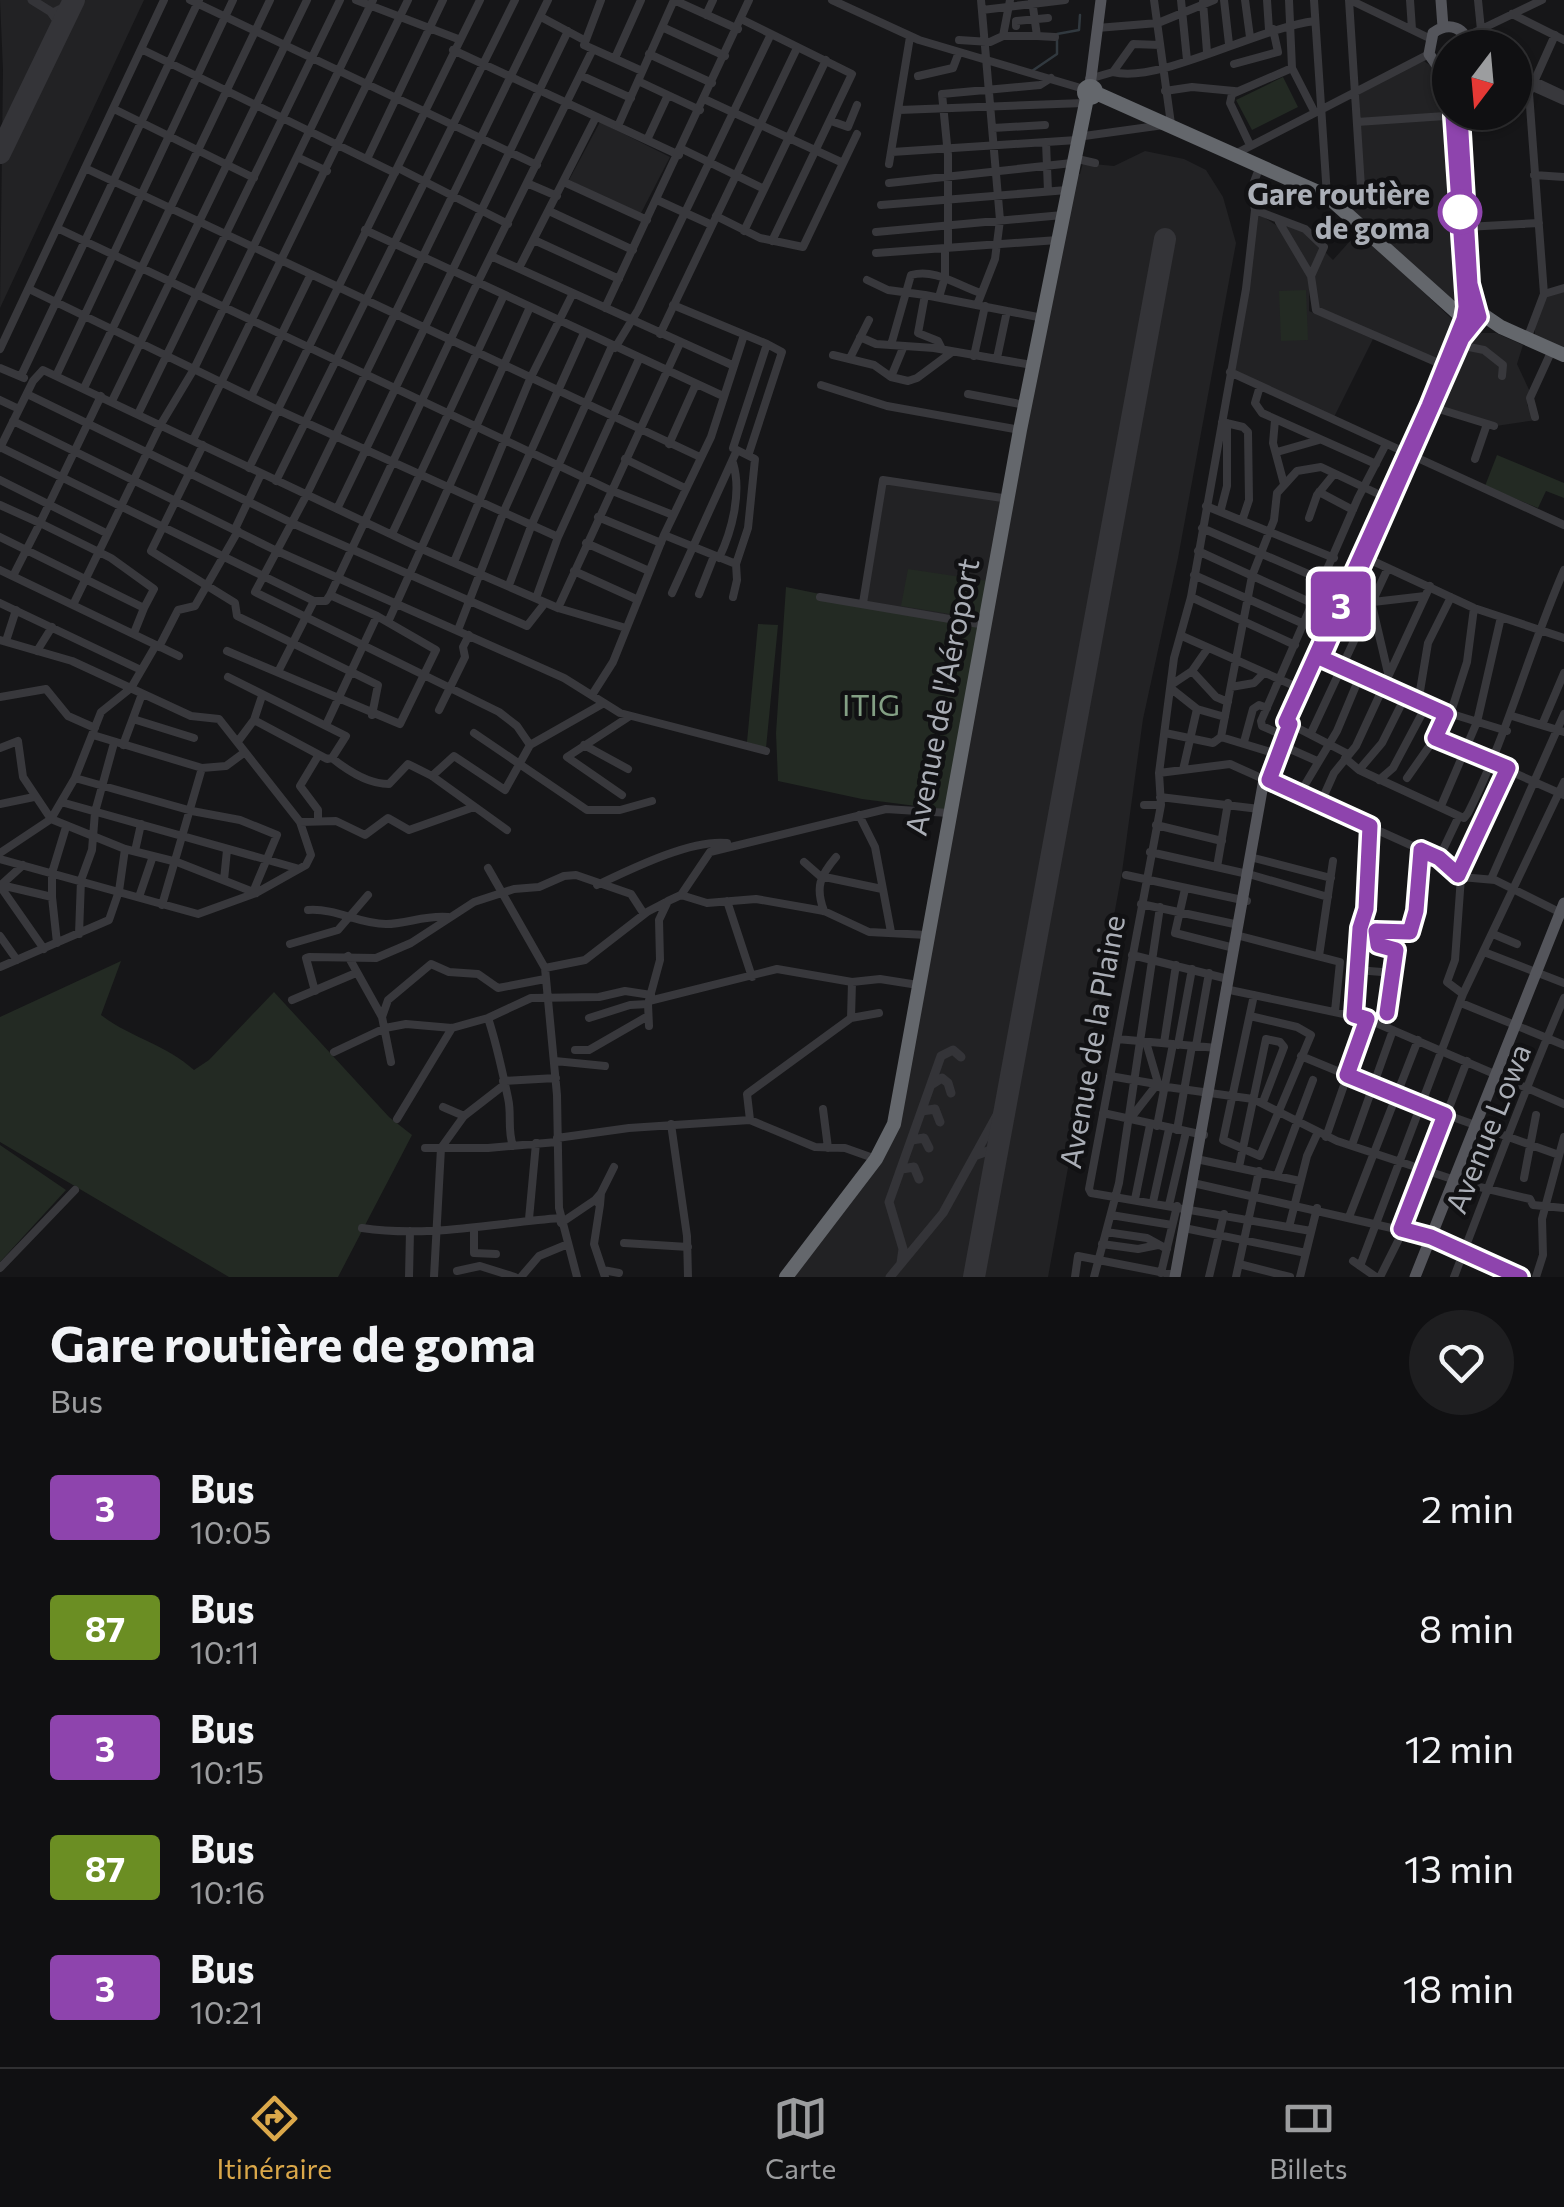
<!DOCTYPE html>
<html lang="fr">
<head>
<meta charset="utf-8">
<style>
  body { margin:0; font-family:Commissioner,sans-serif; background:#1e1e20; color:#f1f3f6; height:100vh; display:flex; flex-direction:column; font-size:38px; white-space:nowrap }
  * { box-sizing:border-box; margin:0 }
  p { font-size:32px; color:#9c9d9f }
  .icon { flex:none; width:55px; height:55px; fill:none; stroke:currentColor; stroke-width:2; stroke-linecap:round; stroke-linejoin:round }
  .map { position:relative; height:1277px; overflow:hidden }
  .sheet { display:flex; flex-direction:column; background:#101012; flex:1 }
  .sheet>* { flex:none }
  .badge { padding:0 20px; border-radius:8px; font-size:35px; line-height:65px }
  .needle { width:65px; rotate:196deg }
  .tools { position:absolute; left:1432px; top:30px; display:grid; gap:20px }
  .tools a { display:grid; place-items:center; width:100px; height:100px; border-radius:50%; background:#101012; box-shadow:0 2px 8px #0004,0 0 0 2px #303032; font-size:50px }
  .map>.badge { position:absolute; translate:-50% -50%; box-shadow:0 0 0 5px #fff }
  .round { display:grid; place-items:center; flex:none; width:105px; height:105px; border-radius:52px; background:#1e1e20 }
  .summary { display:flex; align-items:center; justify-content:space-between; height:170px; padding:0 50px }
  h1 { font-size:48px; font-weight:700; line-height:75px }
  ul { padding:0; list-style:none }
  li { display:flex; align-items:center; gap:30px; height:120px; padding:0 50px }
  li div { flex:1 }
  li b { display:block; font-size:38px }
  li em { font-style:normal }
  li .badge { min-width:110px; font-weight:700; text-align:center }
  .dock { display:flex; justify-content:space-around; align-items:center; height:140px; border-top:2px solid #303032; background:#101012; font-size:28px; color:#9c9d9f }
  .dock a { display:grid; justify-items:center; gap:5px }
  .dock .active { color:#dba84a }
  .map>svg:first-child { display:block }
  .built { fill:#222224 }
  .green { fill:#232a23 }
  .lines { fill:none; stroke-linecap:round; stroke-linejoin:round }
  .stream { stroke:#31393f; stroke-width:2.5 }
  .taxiway { stroke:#343438; stroke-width:9 }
  .runway { stroke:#343438; stroke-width:22 }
  .minor { stroke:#38383c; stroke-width:8 }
  .major { stroke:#54555b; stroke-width:11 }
  .highway { stroke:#64676c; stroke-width:14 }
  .line-casing { stroke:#fff; stroke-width:22 }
  .line { stroke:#8e44ad; stroke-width:15 }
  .stop-dot { fill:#fff; stroke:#8e44ad; stroke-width:5 }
  .labels { text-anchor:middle; stroke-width:9; stroke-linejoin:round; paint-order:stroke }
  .stop-label { font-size:30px; font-weight:bold; fill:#aaaeb6; stroke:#111113; text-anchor:end }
  .street-label { font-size:30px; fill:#aaaeb6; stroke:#111113 }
  .park-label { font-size:30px; fill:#839f84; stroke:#111113 }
</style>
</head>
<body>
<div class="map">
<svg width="1564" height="1277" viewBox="0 0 1564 1277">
  <rect width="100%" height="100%" fill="#161618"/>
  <path class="built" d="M0,0H144L0,308L3,70Z
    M1424,61L1445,76L1462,299L1450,300L1349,210L1362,190L1359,90Z
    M600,122L670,157L640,215L569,180Z
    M1145,151L1184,159L1206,170L1223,197L1236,243L1178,558L1143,719L1122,872L1048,1277H789L881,1155L1073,174H1080L1083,163L1114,166Z
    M1256,212L1279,227L1288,226L1304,231L1333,260L1359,231L1455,322L1445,364L1316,307L1315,287L1309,288V311L1373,339L1334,417L1232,372Z
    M1564,291V349L1535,336V323L1546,296Z
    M1475,333H1496L1523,345L1517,364L1531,394L1527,405L1536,420L1496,426L1439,407L1464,345Z
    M886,483L1006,500L984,620L866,603Z"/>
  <path class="green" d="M1283,77L1298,107L1252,130L1236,100Z
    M1306,290L1308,340L1281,341L1279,291Z
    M1497,455L1564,483V498L1546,491L1538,508L1485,486Z
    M908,569L988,581L981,619L901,606Z
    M786,587L980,627L947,810L862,799L778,781L776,733Z
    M758,624L778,625L766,748L747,742Z
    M121,961L101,1015C133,1039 165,1044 194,1070L209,1060L274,992L389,1117L412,1135L338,1277H229L0,1142V1017Z
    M0,1145L66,1190L0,1262Z"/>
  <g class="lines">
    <path class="stream" d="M1032,71L1057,54V34L1079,30L1080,15"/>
    <path class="taxiway" d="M32,0L53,13L71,4
      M51,12L58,22L57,35
      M931,1085L942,1078L948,1083L951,1093
      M922,1111L935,1109L940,1122
      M912,1140L924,1138L929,1148
      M977,1155L988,1151L995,1162
      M902,1169L914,1167L919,1179
      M901,1263L903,1249L889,1202L941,1056L953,1050L961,1057
      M890,1277L943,1213L1007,1097"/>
    <path class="runway" d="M0,153L74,0
      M974,1277L1165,239"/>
    <path class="minor" d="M190,0L537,165
      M356,0L458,39
      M601,0L584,45L642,71
      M674,0L738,29
      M832,0L919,40L1084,89
      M1181,0L1187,60
      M1224,0L1229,44
      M1245,0L1250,37
      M1267,0L1269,30
      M1289,0L1292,68L1314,111
      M1314,0L1327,196
      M1350,0L1429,38
      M1410,0L1412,29
      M1478,0L1481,30
      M1203,2L1207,52
      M982,10L1065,0
      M1512,14L1564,40
      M706,15L713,0
      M541,17L584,40
      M743,20L852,74L772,241
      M1016,26V21L1048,18
      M662,27L725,56
      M1097,28L1158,23L1214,0
      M1003,36L1010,0
      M1037,36L1055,37
      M1467,36L1542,0
      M959,40L990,42L1003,36H1037L1032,0
      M141,49L395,173
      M453,50L679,155
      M649,54L712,83
      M615,58L641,0
      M1234,64L1278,52L1273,29
      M1113,72C1160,84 1257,28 1315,21
      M1515,72L1564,95
      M582,76L631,98
      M918,76L953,68L959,52
      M1089,79L1113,72L1133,44L1160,45
      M1515,79L1564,101
      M638,81L700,110
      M1165,91L1192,87L1234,91
      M704,99L843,163
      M114,109L254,178
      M899,110L1084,103
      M831,121L848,127L857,105
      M1357,122L1460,115
      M618,126L674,0
      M993,128L1045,125
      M1077,137L1171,124L1154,0
      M647,140L668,95
      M1046,142L1048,191
      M1250,145L1230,103L1232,94L1292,68
      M682,149L764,189
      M892,152L1077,140
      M1235,154L1429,54
      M297,157L327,171
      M1073,158L1095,163
      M367,159L443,0
      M889,164L910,37
      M1260,166L1251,190L1255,210L1246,289L1191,597L1174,658L1159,773L1161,805L1089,1189L1091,1193L1311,1231
      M85,168L700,457
      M398,168L508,224
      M1534,175L1564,177
      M564,182L647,220
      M889,183L1072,163
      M529,184L557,196
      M657,200L712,225
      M881,205L1067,190
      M1255,210L1305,229L1324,247L1311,276
      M1344,210L1361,187L1349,0
      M549,211L633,250
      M716,216L760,238L803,247L857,134
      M1279,222L1311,276L1316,310L1443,365
      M1466,227L1539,223
      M57,228L610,490L673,515
      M365,230L723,396
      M744,231L826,60
      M876,232L1063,215
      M534,240L619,279
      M1381,244L1398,224
      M948,248V155L942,94L1040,85L1051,78
      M876,253L1058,240
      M491,256L732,365
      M519,268L596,117
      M867,280L888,290L925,295
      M29,289L278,410L558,537
      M1544,294L1564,288
      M939,297L945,277V248
      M673,305L767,344L733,448
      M977,305L995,259L1000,220L981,0
      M605,308L749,0
      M660,334L797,48
      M860,337L876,344L934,348L1032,365
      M1527,339L1544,294L1529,93L1555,35
      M891,345L911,275C936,268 958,286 981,293
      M1459,345L1484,350L1503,365L1502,376
      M615,348L638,310L771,34
      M0,349L164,0
      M942,349L938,341L918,333L925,295L1043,318
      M833,355L874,365L891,377L908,381L917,378L952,352
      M974,356L985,306
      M850,358L869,320
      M997,358L1007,311
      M0,368L24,378
      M1230,372L1564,525
      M21,376L199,0
      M56,376L233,0
      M891,377L903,348
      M821,385L887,406L1020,430
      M1260,386L1255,403L1262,413L1376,464
      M84,388L270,0
      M27,394L292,523L527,626L545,603
      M968,394L1025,405
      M251,397L310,276
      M0,400L19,409
      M112,401L307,0
      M1429,406L1494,426
      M138,414L340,0
      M1535,417L1530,398L1552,350
      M1275,420L1273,443L1284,484
      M13,421L277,551L564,678L620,713L766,751
      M1222,422L1243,427L1248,432L1249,500L1243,518
      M193,440L408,0
      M669,444L696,384
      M203,445L151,551L235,603L237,616L378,685L372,715
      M0,447L314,601
      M0,448L33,381L43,370L422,549L558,608L626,628
      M1277,452L1319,440
      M749,453L782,352L767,344
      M625,459L685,488
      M1475,459L1487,424
      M249,468L480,0
      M0,480L106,533
      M276,481L515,0
      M1319,492L1353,510
      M0,505L40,523L101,396
      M1206,506L1334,558
      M337,509L568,31
      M1221,509L1227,486V423
      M598,517L661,543
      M1309,518L1317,495L1334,474
      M1202,528L1373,602L1425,596
      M235,529L261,474
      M392,534L504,295
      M664,535L736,564L737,580L733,597
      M0,537L144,608L134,633
      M586,543L649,571
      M1198,551L1314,604
      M1362,556L1474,608L1564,638
      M719,558C732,531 742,492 733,463
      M454,562L530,379L573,293
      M0,570L179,656
      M574,571L636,599
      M1194,575L1304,624
      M13,576L40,523L111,558L154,589L144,608
      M509,585L532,524L612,346
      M672,593L737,450L755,459L748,528L736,564
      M699,594L714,556
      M820,597L985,625
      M1191,597L1295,645
      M536,598L558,537L639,359
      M0,603L141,670
      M863,603L883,480L1009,499
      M73,605L161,424L194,369L373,0
      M1372,605L1388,673
      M558,608L680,343
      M388,622L530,307
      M458,630L504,511L584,333
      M1182,636L1306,691
      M0,640L72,661L191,716L219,719L300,822L311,855L306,865L256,893L198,914L0,859
      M6,641L16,610
      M159,647L178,610L195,606L238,531
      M37,651L52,627
      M227,651L400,724L436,650L377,616L330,595
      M1316,656L1426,706L1507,731
      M279,670L314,601H326L330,595L473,292L593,49
      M1192,671L1216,697L1228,702
      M228,677L346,736L332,758L327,759L254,720
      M1174,683L1192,671L1208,648
      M1231,687L1254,683L1264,673
      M1173,690L1197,709L1225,717
      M592,695L613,662L664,535L711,437L744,335
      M0,697L46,689L68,716L95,728
      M1418,703L1428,643L1451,597
      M439,710L465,657L463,647L469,635
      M1450,715L1467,662L1474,608
      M1512,716L1564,732
      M133,719L194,738
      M1286,722L1348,754
      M326,725L377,616
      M1542,725L1564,673
      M474,733L587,810H620L652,801
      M1165,733L1213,743L1221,737L1252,576L1274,520L1277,493L1297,471L1321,467L1391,500
      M1311,733L1388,568
      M1280,734L1262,726L1261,721L1358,498L1386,444
      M93,735L202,768L226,766L245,752
      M1221,737L1277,754
      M1435,738L1564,795
      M239,740L254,720L262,696
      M1244,742L1253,709L1259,705L1267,708
      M123,745L142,694
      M530,745L517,726L499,712L255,592L306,496L548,0
      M584,745L628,769
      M1281,745L1317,761
      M0,748L18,741L23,777L51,819L125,849L177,862L256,893
      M332,758C348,771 368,784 389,784L408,764L432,776L507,830
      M1345,758L1359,770L1459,816
      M1183,770L1197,709
      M1359,770L1382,743L1405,697
      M1159,773L1230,764L1435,856L1461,877L1495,880L1563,914
      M432,776L454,756L505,790L530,745L604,703
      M75,778L192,811L240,820L277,835L253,892
      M1407,778L1435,738L1446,713
      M1379,780L1393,768L1426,706
      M1300,793L1337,731L1360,676
      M622,795L567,757L630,716
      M1160,797L1259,809
      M61,802L296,868
      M1321,802L1334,773L1356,746L1430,586
      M0,804L34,797
      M1144,805H1161
      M1441,806L1477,722L1501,617
      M859,815L875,847L891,932
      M318,820V810L300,786L318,756
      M300,822L336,821L365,835L388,818L409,830L474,807
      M1156,825L1222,841
      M135,851L141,824
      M1150,852L1252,875L1328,897
      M0,853L51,819L75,778L101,712L131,688L156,645
      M1250,857L1331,878
      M1439,858L1459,816L1464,818L1468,813C1508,734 1529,650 1564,570
      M804,862L820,876L882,889
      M23,865L0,886L44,949
      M1217,867L1228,803
      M488,868L545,968L557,1095L559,1208L577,1277
      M1126,875L1247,901
      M1457,875L1507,768
      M1461,877L1455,960L1447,982L1463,994
      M1491,879L1564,714
      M224,880L227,850
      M1,885L52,897L57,943
      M597,885C631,869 691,839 727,843
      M1185,889L1175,933L1234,948
      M681,895L707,903L756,899L824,911L869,932L927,935
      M52,897V873L66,827
      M139,897L153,856
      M727,901L752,977
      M1141,904L1239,925
      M162,905L202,768
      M308,910C337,908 358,924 386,924C407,924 424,915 448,917
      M824,911C815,887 820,876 836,857
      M1360,929L1410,932L1416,911L1421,850
      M1376,931L1378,945L1396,950L1387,1013
      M79,934L81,880L92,850L95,812L114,743
      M1493,934L1517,944
      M1236,935L1340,962L1335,1011
      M0,936L17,960
      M290,944L338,930L368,895
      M1484,952L1564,983
      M1132,955L1228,979
      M348,956L382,1017L391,1062
      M1319,956L1333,861
      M0,967L109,920L119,891L125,849
      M545,968L585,960L647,912L668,901
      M1357,970L1394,973
      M1225,989L1367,1019L1564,1104
      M315,991L306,958L309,957L376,958L411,943L474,902L514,889L539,887L564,876L576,875L631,894L644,914
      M292,1000L356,973
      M649,1001L777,969L852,982L880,979L918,985
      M1461,1003L1564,1045
      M1353,1015L1360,929L1366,909L1370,826
      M1250,1016L1297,1027L1311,1035L1260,1156L1223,1140L1254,995
      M382,1017L388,1000L431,964L449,972L478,974L498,988L545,979
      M488,1018C497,1045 502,1070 508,1098C512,1115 507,1129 513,1146
      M589,1018L630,1005L648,1004
      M851,1018L879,1013
      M649,1026L648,1004L660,960L659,920L668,901L681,895L710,852L886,809L949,813
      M1117,1039L1217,1048
      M1164,1043L1176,965
      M1178,1045L1192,969
      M1196,1046L1209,973
      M575,1050H589L648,1016
      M334,1052L385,1028L406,1024L452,1028L488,1018L531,998L599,997L625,991L651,995
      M1301,1056L1422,1106L1559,1155
      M555,1061L605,1066
      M1110,1076L1156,1084L1164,1090L1167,1087L1253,1099L1337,1141L1467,1184L1530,1199L1533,1205L1564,1208
      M503,1081L556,1078
      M443,1107L464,1116
      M823,1109L828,1148
      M1103,1113L1204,1135
      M397,1119L452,1028
      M1130,1119L1158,1083L1146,1042
      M750,1120L747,1094L851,1018L852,982
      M671,1124L687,1236L688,1277
      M1157,1126L1173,1044
      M1177,1130L1192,1046
      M1326,1137L1367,1019
      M557,1138L629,1128L750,1120L815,1147L845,1148L876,1159
      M1352,1145L1393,1030
      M425,1148H488L557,1142
      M1201,1160L1300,1181
      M1239,1167L1266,1039L1280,1042L1284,1047L1263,1102
      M1277,1176L1313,1080
      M1524,1178L1536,1115
      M1193,1183L1431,1237L1520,1277
      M601,1193L614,1167
      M1135,1199L1150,1125
      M1153,1202L1169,1129
      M600,1205L594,1244L605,1277
      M1169,1205L1186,1132
      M1111,1215L1172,1225
      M1349,1217L1418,1040
      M529,1219L536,1143
      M561,1223L595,1200L600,1205L601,1193L595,1200
      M1289,1227L1307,1156L1318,1132
      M362,1228C429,1238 494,1223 560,1218
      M474,1229V1253L496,1254
      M1189,1229L1306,1253
      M1106,1232L1147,1238L1167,1249
      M624,1243L688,1247
      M1102,1244L1138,1249L1158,1245
      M1353,1261L1376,1277
      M1239,1264L1290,1277
      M1360,1266L1463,994L1564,782
      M0,1268L75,1190
      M603,1270L619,1273
      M457,1271L480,1266L515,1277
      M1161,1273L1177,1206
      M409,1277L410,1231
      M434,1277L441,1148L464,1116L504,1085
      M521,1277L539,1256L568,1244
      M1075,1277L1078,1256L1175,1275
      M1094,1277L1119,1183L1160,907
      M1209,1277L1224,1214
      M1236,1277L1259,1171
      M1300,1277L1317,1208
      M1380,1277L1398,1241L1467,1061
      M1454,1277C1490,1184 1524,1090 1564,998
      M1536,1277L1543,1255L1542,1219L1564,1137"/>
    <path class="major" d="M1441,0L1443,27
      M1447,68L1450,90
      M1450,68L1436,64L1429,54L1433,33C1449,21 1466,27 1469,48
      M1090,86L1101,0
      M1459,112L1470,284L1476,308
      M1175,1277L1264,779L1463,319
      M1415,1277L1564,903"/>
    <path class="highway" d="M1084 92a6 6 0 1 1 12 0a6 6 0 1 1-12 0Z
      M1096,93L1327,196L1463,318
      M1461 314a9 9 0 1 1 18 0a9 9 0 1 1-18 0Z
      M1479,312L1501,327L1564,355
      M786,1277L876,1159L894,1124L1020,430L1087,98"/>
  </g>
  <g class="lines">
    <g class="line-casing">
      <path id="line" d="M1387,1013L1396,950L1378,945L1376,931L1410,932L1416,911L1421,850L1439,858L1458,875L1508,768L1435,738L1446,714L1321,658L1462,338L1479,317L1470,284L1460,116H1453L1466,307L1464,319L1429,406L1286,722L1290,724L1269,780L1370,826L1366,909L1360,928L1354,1015L1367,1019L1347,1075L1445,1115L1401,1229L1431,1237L1520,1277"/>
    </g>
    <use href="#line" class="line"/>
  </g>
  <circle class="stop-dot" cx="1460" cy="212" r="20"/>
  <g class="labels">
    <g class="stop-label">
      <text x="1430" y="205">Gare routière<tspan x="1430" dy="34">de goma</tspan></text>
    </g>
    <g class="street-label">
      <text transform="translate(943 697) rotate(-79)" y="10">Avenue de l'Aéroport</text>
      <text transform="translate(1093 1042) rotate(-80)" y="10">Avenue de la Plaine</text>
      <text transform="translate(1489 1129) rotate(-68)" y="10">Avenue Lowa</text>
    </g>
    <g class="park-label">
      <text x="871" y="716">ITIG</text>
    </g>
  </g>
</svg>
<div class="tools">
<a><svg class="needle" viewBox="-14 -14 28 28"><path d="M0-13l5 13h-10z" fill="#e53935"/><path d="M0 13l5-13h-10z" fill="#9c9d9f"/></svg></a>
</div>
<b class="badge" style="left:1341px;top:604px;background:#8e44ad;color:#fff">3</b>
</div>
<section class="sheet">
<div class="summary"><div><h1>Gare routière de goma</h1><p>Bus</p></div><a class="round"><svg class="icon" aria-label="heart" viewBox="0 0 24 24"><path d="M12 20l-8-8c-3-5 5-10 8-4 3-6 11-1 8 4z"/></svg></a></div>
<ul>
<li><span class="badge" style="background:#8e44ad;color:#fff">3</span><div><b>Bus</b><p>10:05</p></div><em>2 min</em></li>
<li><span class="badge" style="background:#6b8e23;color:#fff">87</span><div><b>Bus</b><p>10:11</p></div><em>8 min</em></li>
<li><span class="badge" style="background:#8e44ad;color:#fff">3</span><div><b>Bus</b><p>10:15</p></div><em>12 min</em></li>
<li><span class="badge" style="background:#6b8e23;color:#fff">87</span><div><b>Bus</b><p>10:16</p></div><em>13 min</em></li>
<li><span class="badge" style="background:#8e44ad;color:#fff">3</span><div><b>Bus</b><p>10:21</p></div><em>18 min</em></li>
</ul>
</section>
<nav class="dock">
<a class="active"><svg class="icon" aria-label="directions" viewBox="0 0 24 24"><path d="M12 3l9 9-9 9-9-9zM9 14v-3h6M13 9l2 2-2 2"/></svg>Itinéraire</a>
<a><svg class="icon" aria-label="map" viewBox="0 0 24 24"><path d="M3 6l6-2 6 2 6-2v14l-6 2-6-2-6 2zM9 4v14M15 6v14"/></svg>Carte</a>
<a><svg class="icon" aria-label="tickets" viewBox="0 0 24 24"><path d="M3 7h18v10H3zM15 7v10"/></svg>Billets</a>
</nav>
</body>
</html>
